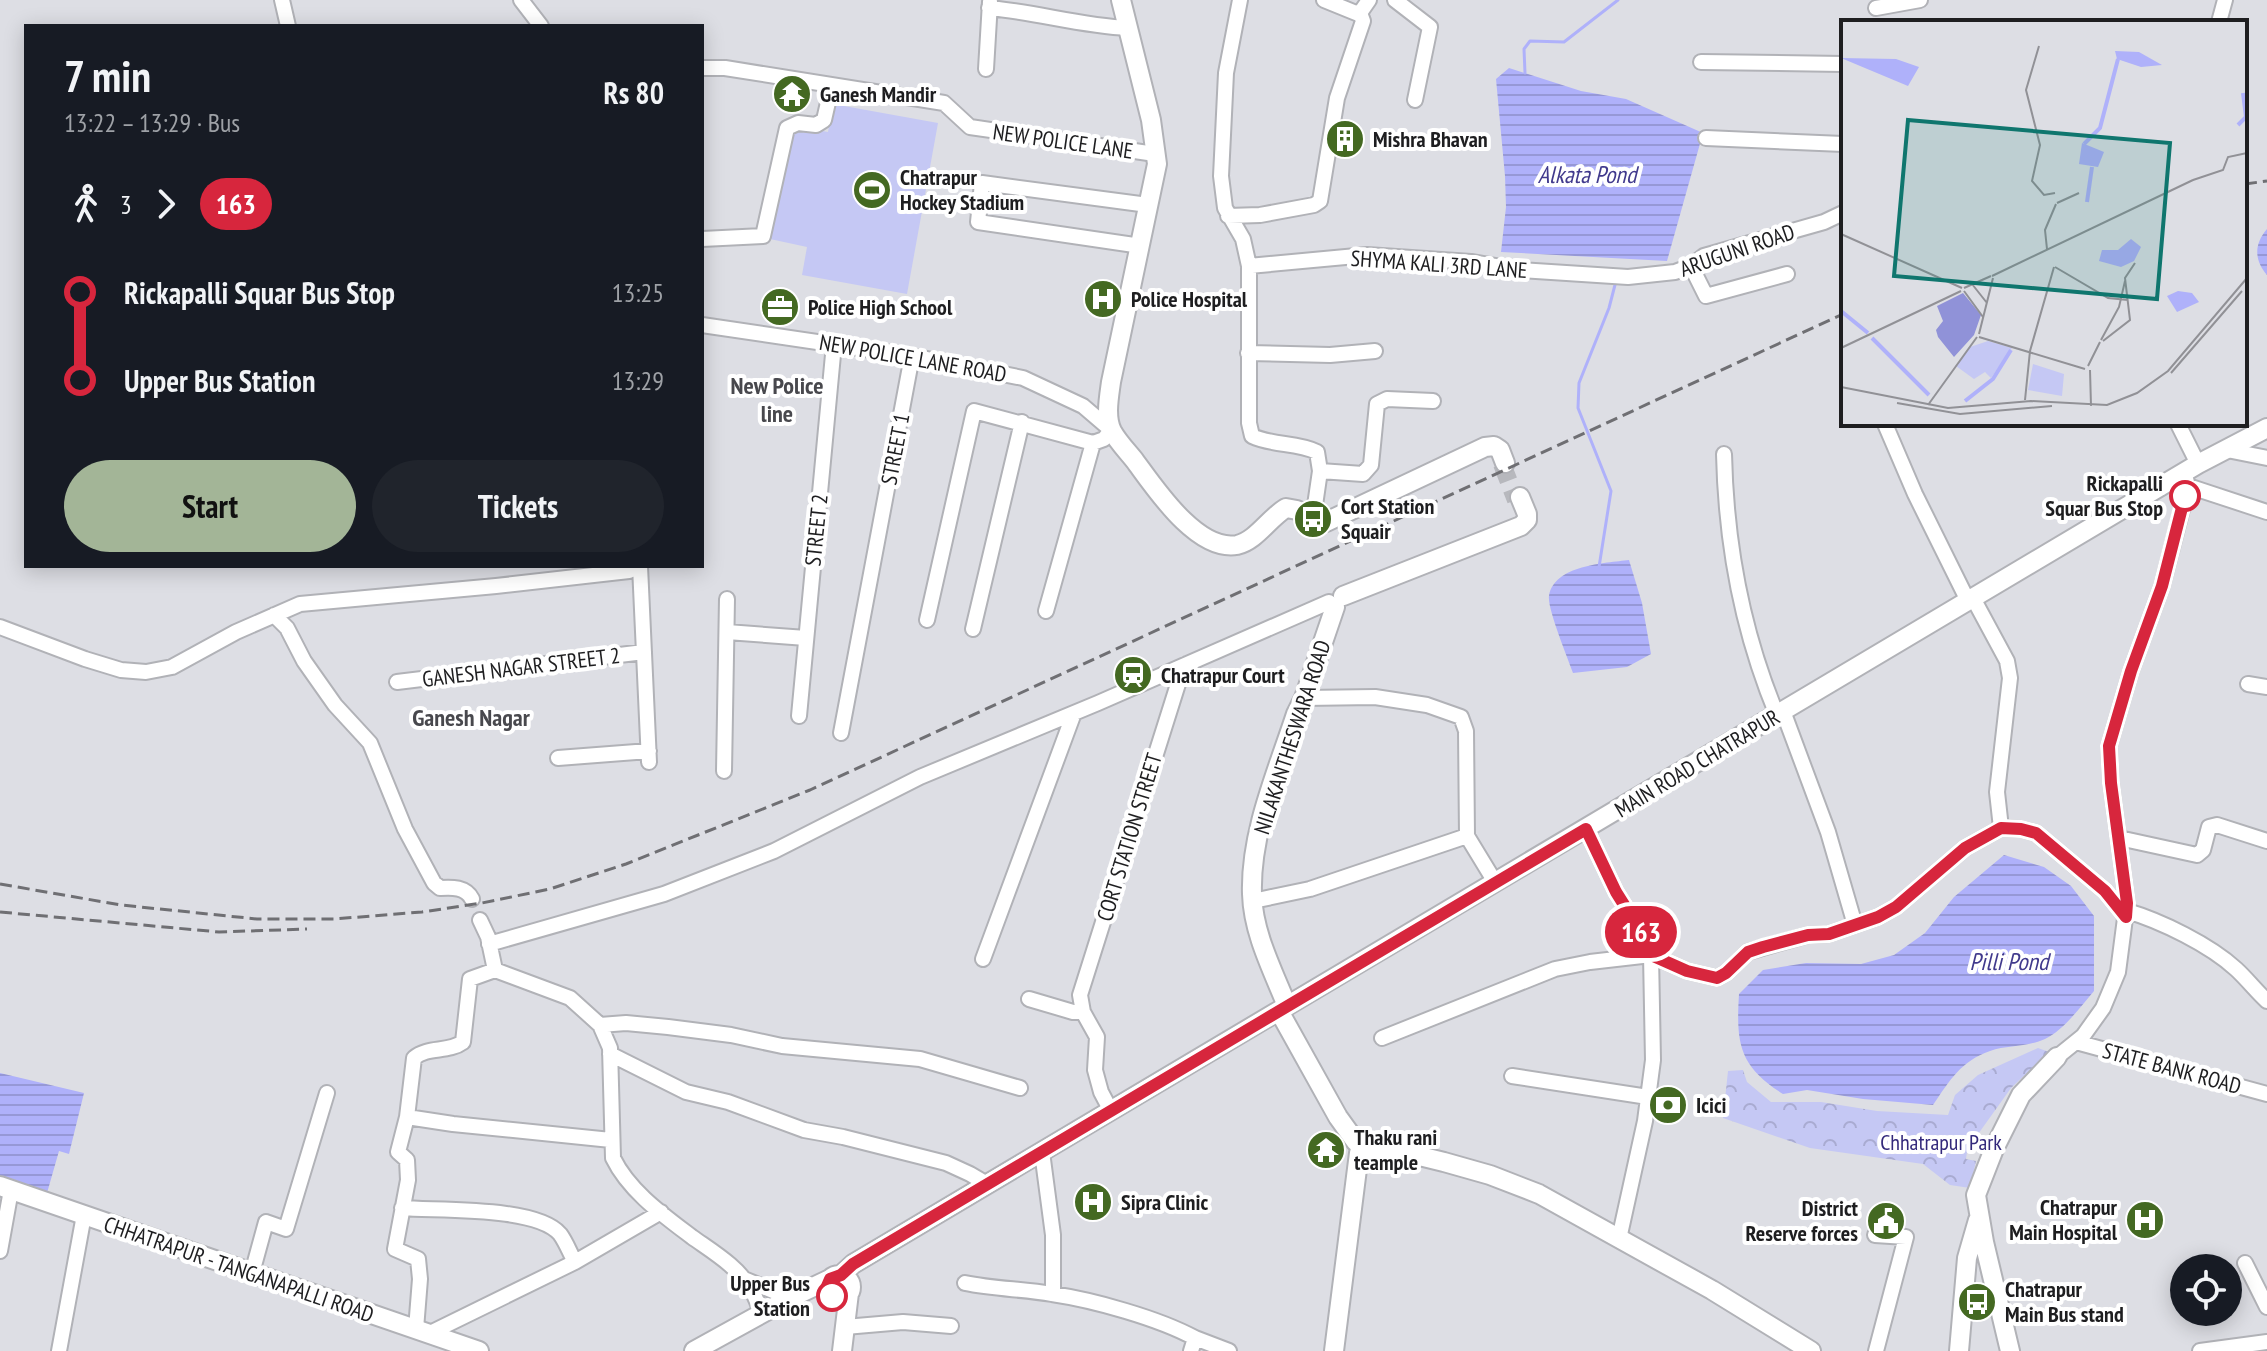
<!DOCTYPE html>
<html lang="en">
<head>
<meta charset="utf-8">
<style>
  body { margin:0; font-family:"PT Sans Narrow",sans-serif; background:#20242c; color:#f1f3f6; height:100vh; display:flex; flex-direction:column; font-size:30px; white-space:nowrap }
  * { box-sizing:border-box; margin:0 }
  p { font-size:26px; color:#9ea1a6 }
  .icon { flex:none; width:44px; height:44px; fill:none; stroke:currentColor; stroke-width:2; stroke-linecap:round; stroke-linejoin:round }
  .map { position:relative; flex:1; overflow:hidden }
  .side { position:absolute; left:24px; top:24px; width:680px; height:544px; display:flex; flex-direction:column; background:#171b24; border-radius:0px; box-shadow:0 4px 20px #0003 }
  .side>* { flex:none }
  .badge { padding:0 16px; border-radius:26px; font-size:28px; line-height:52px }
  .buttons { position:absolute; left:2170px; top:1254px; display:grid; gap:16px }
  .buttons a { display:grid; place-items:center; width:72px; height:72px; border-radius:50%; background:#171b24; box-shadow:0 4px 20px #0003; font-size:40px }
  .map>.badge { position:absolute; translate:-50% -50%; box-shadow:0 0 0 4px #fff }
  .legs { display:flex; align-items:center; gap:12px; height:88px; padding:0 40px; font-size:26px }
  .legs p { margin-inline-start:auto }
  .headline { display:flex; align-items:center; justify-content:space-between; height:136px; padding:0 40px }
  h1 { font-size:44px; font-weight:800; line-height:60px }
  .primary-button { display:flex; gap:16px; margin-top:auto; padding:16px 40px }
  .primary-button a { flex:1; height:92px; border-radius:48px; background:#a3b597; color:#111; font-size:32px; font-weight:800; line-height:92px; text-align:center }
  .primary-button a+a { background:#20242c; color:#f1f3f6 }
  ul { padding:0 40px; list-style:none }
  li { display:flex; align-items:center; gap:28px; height:88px; font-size:30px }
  li i { display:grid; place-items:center; width:12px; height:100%; margin:0 10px; background:currentColor }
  li i::after { content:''; width:20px; height:20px; margin:-10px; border:6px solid; border-radius:50%; background:#171b24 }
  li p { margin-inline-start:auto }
  li:first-child i { background:linear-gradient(#0000 50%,currentColor 0) }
  li:last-child i { background:linear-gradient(currentColor 50%,#0000 0) }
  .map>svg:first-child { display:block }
  .park { fill:url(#park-crowns) }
  .garden { fill:#c5c8f4 }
  .water { fill:url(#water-rules) }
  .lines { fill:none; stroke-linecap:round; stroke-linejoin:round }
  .stream { stroke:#afb1fa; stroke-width:3 }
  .secondary-tunnel { stroke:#b7b8bd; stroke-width:18; stroke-dasharray:18 9; stroke-linecap:butt }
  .street-casing { stroke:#b1b2b7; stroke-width:18 }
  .secondary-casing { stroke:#b1b2b7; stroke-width:22 }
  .street { stroke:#fff; stroke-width:14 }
  .secondary { stroke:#fff; stroke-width:18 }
  .rail { stroke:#6f6f73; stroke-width:3; stroke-dasharray:12 6; stroke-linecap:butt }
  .line-1-casing { stroke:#fff; stroke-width:18 }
  .line-1 { stroke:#d7263d; stroke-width:12 }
  .stop-1-dot { fill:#fff; stroke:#d7263d; stroke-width:4 }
  .labels { text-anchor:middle; stroke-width:8; stroke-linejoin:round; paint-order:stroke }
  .poi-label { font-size:22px; font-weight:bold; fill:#1e1e20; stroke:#fff; text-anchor:start }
  .street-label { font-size:22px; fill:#1e1e20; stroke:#fff }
  .stop-label { font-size:22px; font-weight:bold; fill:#1e1e20; stroke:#fff; text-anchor:end }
  .park-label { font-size:22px; fill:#33297b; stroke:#fff }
  .water-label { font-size:24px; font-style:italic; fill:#413a8d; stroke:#fff }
  .neighbourhood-label { font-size:24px; font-weight:bold; fill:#48484d; stroke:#fff }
  .inset-river { fill:none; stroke:#afb1fa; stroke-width:4 }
  .inset-road { fill:none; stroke:#919196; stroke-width:2 }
  .view { fill:#0f766e; fill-opacity:0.15; stroke:#0f766e; stroke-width:4 }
  .inset-edge { fill:none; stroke:#1e1e20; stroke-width:4 }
</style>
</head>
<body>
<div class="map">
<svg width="2267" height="1351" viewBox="0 0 2267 1351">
  <defs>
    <pattern id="park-crowns" width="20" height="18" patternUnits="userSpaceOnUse" patternTransform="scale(2)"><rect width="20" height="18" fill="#c5c8f4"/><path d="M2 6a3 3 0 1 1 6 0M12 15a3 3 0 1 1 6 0" fill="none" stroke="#a9abd1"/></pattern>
    <pattern id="water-rules" width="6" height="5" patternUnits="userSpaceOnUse" patternTransform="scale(2)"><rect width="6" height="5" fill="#afb1fa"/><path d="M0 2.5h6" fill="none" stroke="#9698d6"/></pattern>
  </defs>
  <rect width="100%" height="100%" fill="#dddee4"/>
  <path class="park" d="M2038,1048L2049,1052L2011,1088L1976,1137H1969L1966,1159L1976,1161L1970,1188L1950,1185L1923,1164L1810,1148L1723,1118L1728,1071L1743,1070L1747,1082L1771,1102H1821L1877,1111L1948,1115L1955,1095L1978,1075Z"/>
  <path class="garden" d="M833,104L938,123L907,294L802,275L807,247L770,239L795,126L828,132Z"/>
  <path class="water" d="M1509,68L1581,91L1626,99L1703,133L1667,261L1501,252L1506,207L1505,176L1496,79Z
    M2267,229V275C2254,260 2254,244 2267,229Z
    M1629,560L1642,603L1651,654L1627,667L1573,673C1568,659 1547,608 1549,596C1554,565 1605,563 1629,560Z
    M2004,855L2044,867L2071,886L2094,916V991C2081,1006 2064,1030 2045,1039C2028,1047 2008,1045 1990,1051C1961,1061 1950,1080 1933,1105L1863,1099L1807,1090L1783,1094C1739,1066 1736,1044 1739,994L1763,970L1806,963L1861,964L1894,955L1925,933L1954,897Z
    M0,1073L84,1093L69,1154L59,1151L47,1193L0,1177Z"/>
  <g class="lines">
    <path class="stream" d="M1525,73L1524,49L1530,41L1564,42L1618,0
      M1599,567L1611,491L1578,408L1579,383L1609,308L1616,281"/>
    <path class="secondary-tunnel" d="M1502,464L1516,500"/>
    <g class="street-casing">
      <path id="street" d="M282,0L288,26
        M521,0L541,26
        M1240,0L1226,73L1221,176L1225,208L1243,239L1249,266V423L1252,436C1273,446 1297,442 1317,452L1320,471L1313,519
        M1324,0L1356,13H1360L1369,0
        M1395,0L1430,27L1415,100
        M989,8C1036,12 1081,26 1128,28
        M1876,8L1920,0
        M2219,22L2225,0
        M1701,62L1843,64
        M702,68H725L944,103L970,127L1155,154
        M986,69L990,2
        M1706,138L1843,144
        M1228,216L1260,215L1314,205L1320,201L1337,98L1363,21L1360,13
        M702,239L763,236L787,128L798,123L816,125L824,120L829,98L836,95
        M1141,246L978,222L982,183L1148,205
        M1249,266L1367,255L1471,262L1519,270L1628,277L1675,272L1691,266L1704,256L1824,222L1843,213
        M1691,266L1706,296L1787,274
        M702,325L912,356L1023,378L1083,406L1111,430L1104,439L1093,443L974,411L927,620
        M1248,353L1330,355L1375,351
        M1885,424L1915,494L1968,601
        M2178,424L2198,464
        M2227,450L2267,458
        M1724,454C1726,546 1742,631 1777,715
        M1320,471L1363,474L1371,465L1377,404L1387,399L1433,401
        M2188,486L2267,512
        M640,566L649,762
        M1973,598L2007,661L2010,678L1997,792L2001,828
        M1046,611L1093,443
        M274,615L287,628L304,661L335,705L370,743L405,829L434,883L440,888C452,887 466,887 472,899
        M0,627L85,659L121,670L146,672L172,667L236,632L300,604L496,586L629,571L635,566
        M973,629L1022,422
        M727,632L806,638
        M397,682L644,652
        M2248,684L2267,687
        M1304,698L1375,697L1427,705L1461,717L1466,731L1467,836L1495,882
        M1783,711L1828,832L1855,925
        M799,716L834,344
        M841,733L912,356
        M558,758L649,751
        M724,771L727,599
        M1586,829L1616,892L1648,943L1651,955L1653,1060L1645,1121L1619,1239
        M2119,838L2197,855L2203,850L2209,827L2217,825L2267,841
        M1253,901L1310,889L1467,836
        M2127,911C2161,921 2210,945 2236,969C2247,979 2256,991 2267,1001
        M480,920L488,937L495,970L570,998L600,1025L610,1048L613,1158C629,1191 663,1215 692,1237C713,1252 739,1267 752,1291C756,1298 759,1306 761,1314
        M489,944L664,894L774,851L920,777L1098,703L1329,602
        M983,959L1074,713
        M1029,999L1073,1012H1083
        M600,1025L626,1023L668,1027L731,1035L782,1046L920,1059L1020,1088
        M1382,1038L1555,969L1590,962L1651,955L1687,971L1717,978L1726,973L1748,952L1808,935L1829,934L1878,917L1896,907L1965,848L2001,828L2021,829L2036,833L2105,891L2126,917
        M2076,1042L2267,1094
        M610,1054L686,1092L728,1102L804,1130L843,1137L946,1163L970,1174L987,1184
        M2057,1057L2083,1036L2103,1008L2118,972L2127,903L2111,783L2109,746L2131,671L2162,586L2188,486L2184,472
        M1512,1076L1648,1097
        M1111,1111L1101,1092L1095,1070L1097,1037L1083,1012L1080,995L1178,684L1187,664
        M407,1117L453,1124L611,1140
        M1042,1152L1053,1235V1294
        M402,1208C438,1211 536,1206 560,1234C566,1242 570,1253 575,1262
        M1875,1235L1906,1237L1876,1351
        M0,1251L11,1190
        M2245,1263L2267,1307
        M252,1273L266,1222L286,1229L327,1093
        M744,1279L790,1298
        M965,1283C994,1289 1023,1289 1052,1294C1093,1300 1158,1318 1195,1338
        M845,1327L903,1322L951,1326
        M416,1329L420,1279L418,1259L395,1249L408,1180L407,1160L398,1152L407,1117L414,1058C428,1046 448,1053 463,1042L470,979L495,970
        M428,1334L575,1262L661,1212
        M59,1351L84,1215
        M1191,1351L1195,1338L1229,1351
        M2200,1351L2267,1342"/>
    </g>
    <g class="secondary-casing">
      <path id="secondary" d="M1121,0L1151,120L1157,164L1111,382C1109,397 1105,417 1112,431C1118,442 1128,452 1135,461C1155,488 1197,552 1237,545C1256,541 1269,518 1286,508L1297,510L1313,519
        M1326,522L1485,447L1494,446L1500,450L1505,463
        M1343,596L1521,526L1527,520V514L1520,497
        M1287,1006C1273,971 1253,933 1252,894C1250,833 1277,772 1296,714L1304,698L1335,607
        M1279,1011L1338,1117L1356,1142
        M1368,1148L1391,1149L1444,1162L1490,1175L1539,1194L1712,1290L1811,1351
        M0,1186L479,1351
        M841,1275L853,1264L2198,464L2267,428
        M827 1287a12 12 0 1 1 24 0a12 12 0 1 1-24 0Z
        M694,1351L790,1298L830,1279
        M842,1351L849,1293
        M1334,1351L1359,1153
        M1959,1351L1967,1258L1978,1220
        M2010,1351L1984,1242L1976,1195L1994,1149L2021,1095L2057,1057"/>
    </g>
    <use href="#street" class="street"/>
    <use href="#secondary" class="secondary"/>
    <path class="rail" d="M2245,184L2267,181
      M0,884L121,905L257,919H334L422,912L482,903L550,889L626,864L810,790L1843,314
      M0,912L219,932L307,929"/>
  </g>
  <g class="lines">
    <g class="line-1-casing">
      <path id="line-1" d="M832,1296L827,1286L830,1279L841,1275L853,1264L1586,829L1616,892L1648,943L1651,955L1687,971L1717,978L1726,973L1748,952L1763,947L1808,935L1829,934L1878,917L1896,907L1965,848L2001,828L2021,829L2036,833L2105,891L2126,917L2127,903L2111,783L2109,746L2131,671L2162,586L2185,496"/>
    </g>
    <use href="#line-1" class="line-1"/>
  </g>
  <defs>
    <g id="temple-disc" transform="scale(2)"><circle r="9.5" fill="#446922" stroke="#fff"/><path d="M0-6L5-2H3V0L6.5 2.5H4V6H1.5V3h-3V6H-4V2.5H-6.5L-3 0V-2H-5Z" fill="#fff"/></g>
    <g id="building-disc" transform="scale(2)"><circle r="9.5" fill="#446922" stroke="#fff"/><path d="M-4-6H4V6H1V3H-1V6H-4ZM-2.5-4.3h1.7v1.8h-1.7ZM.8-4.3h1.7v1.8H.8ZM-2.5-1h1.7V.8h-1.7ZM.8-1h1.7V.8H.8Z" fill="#fff"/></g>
    <g id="stadium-disc" transform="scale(2)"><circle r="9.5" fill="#446922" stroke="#fff"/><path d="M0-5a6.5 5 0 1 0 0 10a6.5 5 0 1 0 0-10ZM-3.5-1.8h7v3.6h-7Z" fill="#fff"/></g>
    <g id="hospital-disc" transform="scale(2)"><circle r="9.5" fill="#446922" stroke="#fff"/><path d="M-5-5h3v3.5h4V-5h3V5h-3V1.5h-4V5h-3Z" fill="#fff"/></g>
    <g id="office-disc" transform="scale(2)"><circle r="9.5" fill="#446922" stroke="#fff"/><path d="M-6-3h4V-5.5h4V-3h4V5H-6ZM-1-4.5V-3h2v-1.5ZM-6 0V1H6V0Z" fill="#fff"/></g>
    <g id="bus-disc" transform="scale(2)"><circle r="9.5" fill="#446922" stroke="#fff"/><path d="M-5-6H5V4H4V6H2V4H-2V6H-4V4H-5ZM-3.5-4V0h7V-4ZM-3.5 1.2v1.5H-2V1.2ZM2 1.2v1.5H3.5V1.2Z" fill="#fff"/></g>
    <g id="station-disc" transform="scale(2)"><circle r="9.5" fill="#446922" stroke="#fff"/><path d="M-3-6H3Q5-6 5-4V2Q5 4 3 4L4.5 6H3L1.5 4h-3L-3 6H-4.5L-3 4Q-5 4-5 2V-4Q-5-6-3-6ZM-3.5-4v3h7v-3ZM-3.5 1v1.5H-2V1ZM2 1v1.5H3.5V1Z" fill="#fff"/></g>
    <g id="bank-disc" transform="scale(2)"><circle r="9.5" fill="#446922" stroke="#fff"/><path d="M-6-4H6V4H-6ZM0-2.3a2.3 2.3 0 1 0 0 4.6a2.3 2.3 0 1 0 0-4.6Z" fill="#fff"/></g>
    <g id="civic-disc" transform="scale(2)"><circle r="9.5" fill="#446922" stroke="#fff"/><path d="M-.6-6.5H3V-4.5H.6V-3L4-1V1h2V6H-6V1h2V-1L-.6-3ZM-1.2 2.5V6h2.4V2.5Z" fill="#fff"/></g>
  </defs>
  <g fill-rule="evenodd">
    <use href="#temple-disc" x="792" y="94"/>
    <use href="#building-disc" x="1345" y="139"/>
    <use href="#stadium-disc" x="872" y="190"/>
    <use href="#hospital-disc" x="1103" y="299"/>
    <use href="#office-disc" x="780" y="307"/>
    <use href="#bus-disc" x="1313" y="519"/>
    <use href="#station-disc" x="1133" y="675"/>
    <use href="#bank-disc" x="1668" y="1105"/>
    <use href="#temple-disc" x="1326" y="1150"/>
    <use href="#hospital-disc" x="1093" y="1202"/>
    <use href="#hospital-disc" x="2145" y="1220"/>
    <use href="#civic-disc" x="1886" y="1221"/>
    <use href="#bus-disc" x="1977" y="1302"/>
  </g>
  <g class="stop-1-dot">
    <circle cx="2185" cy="496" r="14"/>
    <circle cx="832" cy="1296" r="14"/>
  </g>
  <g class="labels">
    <g class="poi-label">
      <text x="820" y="102">Ganesh Mandir</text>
      <text x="1373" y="147">Mishra Bhavan</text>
      <text x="900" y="185">Chatrapur<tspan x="900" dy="25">Hockey Stadium</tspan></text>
      <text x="1131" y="307">Police Hospital</text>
      <text x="808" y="315">Police High School</text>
      <text x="1341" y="514">Cort Station<tspan x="1341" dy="25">Squair</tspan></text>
      <text x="1161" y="683">Chatrapur Court</text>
      <text x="1696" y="1113">Icici</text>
      <text x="1354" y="1145">Thaku rani<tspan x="1354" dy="25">teample</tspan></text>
      <text x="1121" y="1210">Sipra Clinic</text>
      <text x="2117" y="1215" text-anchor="end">Chatrapur<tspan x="2117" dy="25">Main Hospital</tspan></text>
      <text x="1858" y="1216" text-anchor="end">District<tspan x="1858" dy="25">Reserve forces</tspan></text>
      <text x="2005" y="1297">Chatrapur<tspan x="2005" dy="25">Main Bus stand</tspan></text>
    </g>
    <g class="street-label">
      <text transform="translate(1063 141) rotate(8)" y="8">NEW POLICE LANE</text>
      <text transform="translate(1737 250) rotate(-19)" y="8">ARUGUNI ROAD</text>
      <text transform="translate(1439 264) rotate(4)" y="8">SHYMA KALI 3RD LANE</text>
      <text transform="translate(913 358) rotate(10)" y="8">NEW POLICE LANE ROAD</text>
      <text transform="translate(895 449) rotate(-79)" y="8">STREET 1</text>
      <text transform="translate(816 530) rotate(-84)" y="8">STREET 2</text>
      <text transform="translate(521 667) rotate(-7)" y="8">GANESH NAGAR STREET 2</text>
      <text transform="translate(1292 737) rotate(-72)" y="8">NILAKANTHESWARA ROAD</text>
      <text transform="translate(1697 763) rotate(-31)" y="8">MAIN ROAD CHATRAPUR</text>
      <text transform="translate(1129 837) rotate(-73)" y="8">CORT STATION STREET</text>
      <text transform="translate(2172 1068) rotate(15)" y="8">STATE BANK ROAD</text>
      <text transform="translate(239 1269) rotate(19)" y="8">CHHATRAPUR - TANGANAPALLI ROAD</text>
    </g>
    <g class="stop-label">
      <text x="2163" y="491">Rickapalli<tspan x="2163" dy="25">Squar Bus Stop</tspan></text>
      <text x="810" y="1291">Upper Bus<tspan x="810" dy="25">Station</tspan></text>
    </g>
    <g class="park-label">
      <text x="1941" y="1150">Chhatrapur Park</text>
    </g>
    <g class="water-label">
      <text x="1587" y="183">Alkata Pond</text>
      <text x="2009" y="970">Pilli Pond</text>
    </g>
    <g class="neighbourhood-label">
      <text x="777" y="394">New Police<tspan x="777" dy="28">line</tspan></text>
      <text x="471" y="726">Ganesh Nagar</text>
    </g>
  </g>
  <g transform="translate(1841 20)">
    <rect width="406" height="406" fill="#dddee4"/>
    <path d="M192,344L223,354L221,376L187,370Z" fill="#c5c8f4"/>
    <path d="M122,273L140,295L133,315L113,337L97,317L95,310L102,301L96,286Z" fill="#9092d8"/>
    <path d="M147,321L171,328L150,358L144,352L133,359L115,346L129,327Z" fill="#c5c8f4"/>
    <path d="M274,31L298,32L321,45L300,47L276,39ZM0,38L55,39L78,47L67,66ZM241,123L263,132L257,147L238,144ZM290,219L300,227L293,241L280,247L258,241L261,230H277ZM337,271L351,273L358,282L336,292L326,276Z" fill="#afb1fa"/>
    <path class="inset-river" d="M397,105L405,97L402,73M243,124L259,108L277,39M246,182L251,147M0,291L27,313M31,318L88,375M124,381L152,359L170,330"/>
    <path class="inset-road" d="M198,26L185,70L199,125L191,161L203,175L214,173M352,160L382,150L387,137L406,133M216,183L238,173M0,214L121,268M206,229L204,210L215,184M214,247L267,278L287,280M151,256L352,160M131,264L146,283M123,268L150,256M123,271L142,297M138,314L152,258M138,317L244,349M260,320L278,287L284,261M262,321L289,300L284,258L294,243M0,328L120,271M247,346L259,322M249,350L250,386M330,353L401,271M0,367L107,388L190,381L266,385L296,373L327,351L406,258M184,380L189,331L213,247M56,383L119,394L211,386M87,385L136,317"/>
    <path class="view" d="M67,100L329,123L316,279L53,256Z"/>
    <rect width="406" height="406" class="inset-edge"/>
  </g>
</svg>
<div class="buttons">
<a><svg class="icon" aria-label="locate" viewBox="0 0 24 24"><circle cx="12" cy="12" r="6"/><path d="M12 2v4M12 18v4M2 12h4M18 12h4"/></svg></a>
</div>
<b class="badge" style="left:1641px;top:932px;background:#d7263d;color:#fff">163</b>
<section class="side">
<div class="headline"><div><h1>7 min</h1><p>13:22 – 13:29 · Bus</p></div><b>Rs 80</b></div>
<div class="legs"><svg class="icon" aria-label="walk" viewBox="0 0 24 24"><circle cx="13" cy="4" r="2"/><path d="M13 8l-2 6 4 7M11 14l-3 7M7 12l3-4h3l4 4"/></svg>3<svg class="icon" aria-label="forward" viewBox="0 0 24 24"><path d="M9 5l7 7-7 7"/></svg><b class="badge" style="background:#d7263d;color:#fff">163</b></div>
<ul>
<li><i style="color:#d7263d"></i><b>Rickapalli Squar Bus Stop</b><p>13:25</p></li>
<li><i style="color:#d7263d"></i><b>Upper Bus Station</b><p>13:29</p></li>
</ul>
<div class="primary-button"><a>Start</a><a>Tickets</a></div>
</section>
</div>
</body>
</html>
